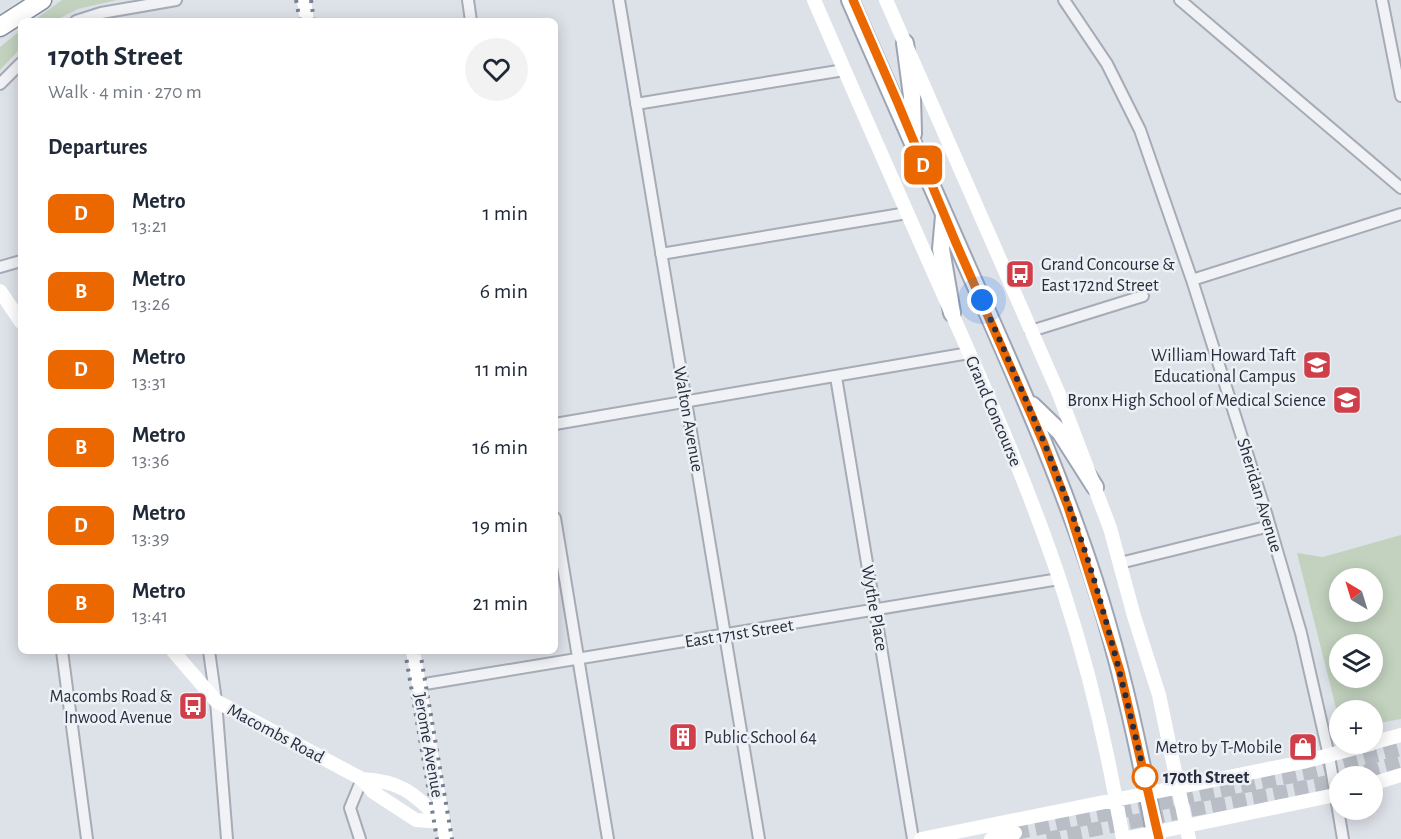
<!DOCTYPE html>
<html lang="en">
<head>
<meta charset="utf-8">
<style>
  body { margin:0; font-family:"Alegreya Sans",sans-serif; background:#f2f2f3; color:#1f2937; height:100vh; display:flex; flex-direction:column; font-size:22px; white-space:nowrap }
  * { box-sizing:border-box; margin:0 }
  p { font-size:20px; color:#747a83 }
  .icon { flex:none; width:33px; height:33px; fill:none; stroke:currentColor; stroke-width:2; stroke-linecap:round; stroke-linejoin:round }
  .map { position:relative; flex:1; overflow:hidden }
  .side { position:absolute; left:18px; top:18px; width:540px; height:636px; display:flex; flex-direction:column; background:#fff; border-radius:9px; box-shadow:0 3px 15px #0003 }
  .side>* { flex:none }
  .badge { padding:0 12px; border-radius:9px; font-size:21px; line-height:39px }
  .needle { width:39px; rotate:322deg }
  .fabs { position:absolute; left:1329px; top:568px; display:grid; gap:12px }
  .fabs a { display:grid; place-items:center; width:54px; height:54px; border-radius:50%; background:#fff; box-shadow:0 3px 15px #0003; font-size:30px }
  .you { position:absolute; width:30px; height:30px; margin:-15px; border:4px solid #fff; border-radius:50%; background:#1a73e8; box-shadow:0 0 0 9px #1a73e833 }
  .map>.badge { position:absolute; translate:-50% -50%; box-shadow:0 0 0 3px #fff }
  h2 { padding:0 30px; font-size:22px; line-height:54px }
  .round { display:grid; place-items:center; flex:none; width:63px; height:63px; border-radius:32px; background:#f2f2f3 }
  .head { display:flex; align-items:center; justify-content:space-between; height:102px; padding:0 30px }
  h1 { font-size:28px; font-weight:700; line-height:45px }
  ul { padding:0; list-style:none }
  li { display:flex; align-items:center; gap:18px; height:78px; padding:0 30px }
  li div { flex:1 }
  li b { display:block; font-size:22px }
  li em { font-style:normal }
  li .badge { min-width:66px; font-weight:700; text-align:center }
  .map>svg:first-child { display:block }
  .green { fill:#c2d2be; fill-rule:evenodd }
  .lines { fill:none; stroke-linecap:round; stroke-linejoin:round }
  .secondary-tunnel { stroke:#b9bdc6; stroke-width:14; stroke-dasharray:14 7; stroke-linecap:butt }
  .street-casing { stroke:#a6abb5; stroke-width:14 }
  .primary-casing { stroke:#9da4b3; stroke-width:20 }
  .highway-casing { stroke:#858d9e; stroke-width:21 }
  .street { stroke:#f0f2f6; stroke-width:10 }
  .secondary { stroke:#fff; stroke-width:14 }
  .primary { stroke:#fff; stroke-width:16 }
  .highway { stroke:#fff; stroke-width:18 }
  .rail { stroke:#777f91; stroke-width:4; stroke-dasharray:3 6; stroke-linecap:butt }
  .line-casing { stroke:#fff; stroke-width:14 }
  .line { stroke:#eb6800; stroke-width:9 }
  .walk { stroke:#272d3e; stroke-width:6; stroke-dasharray:0 10.8 }
  .stop-dot { fill:#fff; stroke:#eb6800; stroke-width:3 }
  .labels { text-anchor:middle; stroke-width:5; stroke-linejoin:round; paint-order:stroke }
  .poi-label { font-size:18px; fill:#272d3e; stroke:#edf0f5; text-anchor:end }
  .street-label { font-size:18px; fill:#272d3e; stroke:#edf0f5 }
  .stop-label { font-size:18px; font-weight:bold; fill:#272d3e; stroke:#edf0f5; text-anchor:start }
</style>
</head>
<body>
<div class="map">
<svg width="1401" height="839" viewBox="0 0 1401 839">
  <rect width="100%" height="100%" fill="#dde1e8"/>
  <path class="green" d="M62,0H117L78,9L54,21H33Z
    M21,30V48L0,70V47Z
    M1401,535V719L1373,724L1372,711H1340L1339,720L1297,553L1323,557ZM1340,579H1372V612H1340ZM1340,645H1372V678H1340Z"/>
  <g class="lines">
    <path class="secondary-tunnel" d="M1345,777L1401,762
      M1015,833L1313,772L1401,749
      M1047,839L1315,785L1340,779"/>
    <g class="street-casing">
      <path id="street" d="M468,0L471,21
        M619,0L759,839
        M1064,0L1107,64L1140,130L1192,280L1266,513L1301,633L1329,756L1343,839
        M1180,0L1401,188
        M1382,0L1401,96
        M76,21L101,13L176,0
        M0,84L21,63
        M636,104L844,70
        M661,254L907,213
        M0,267L21,261
        M1192,280L1401,214
        M1031,331L1143,296
        M836,377L913,839
        M555,424L969,353
        M555,518L608,839
        M1120,563L1270,526
        M62,651L87,839
        M209,651L216,701L227,839
        M419,685L1059,579
        M360,839L350,808L362,779"/>
    </g>
    <g class="primary-casing">
      <path id="primary" d="M850,0C890,91 930,182 970,273C1015,374 1060,475 1094,580C1121,664 1140,751 1156,839
        M905,43L912,96L913,134
        M944,216L941,249L952,313
        M1032,405L1060,432L1095,487"/>
    </g>
    <g class="highway-casing">
      <path id="highway" d="M0,27L42,0"/>
    </g>
    <use href="#street" class="street"/>
    <path class="secondary" d="M304,0L307,21
      M814,0C854,93 895,185 936,278C982,381 1029,485 1064,593C1090,673 1109,756 1123,839
      M886,0L1059,394L1110,528L1134,616L1159,695L1189,839
      M0,291L21,322
      M173,651L216,701L362,779L373,792L416,820L443,822C415,795 403,781 362,779
      M413,651L446,839
      M1372,743L1401,735
      M1372,784L1401,775
      M921,839L1303,762L1371,744
      M991,839L1015,833
      M1123,839L1340,794"/>
    <use href="#primary" class="primary"/>
    <use href="#highway" class="highway"/>
    <path class="rail" d="M296,0L300,21
      M311,0L314,21
      M405,651L437,839
      M420,651L452,839"/>
  </g>
  <g class="lines">
    <g class="line-casing">
      <path id="line" d="M853,0L897,101L956,243L1044,444L1068,507L1120,671L1159,839"/>
    </g>
    <use href="#line" class="line"/>
    <path class="walk" d="M982,300C1023,393 1066,486 1095,583C1114,647 1130,712 1145,777"/>
  </g>
  <defs>
    <g id="bus-square" transform="scale(1.5)"><rect x="-9" y="-9" width="18" height="18" rx="4" fill="#d03f49" stroke="#edf0f5"/><path d="M-5-6H5V4H4V6H2V4H-2V6H-4V4H-5ZM-3.5-4V0h7V-4ZM-3.5 1.2v1.5H-2V1.2ZM2 1.2v1.5H3.5V1.2Z" fill="#fff"/></g>
    <g id="school-square" transform="scale(1.5)"><rect x="-9" y="-9" width="18" height="18" rx="4" fill="#d03f49" stroke="#edf0f5"/><path d="M0-5L7-2L0 1L-7-2ZM-4 1L0 2.5L4 1V4Q0 6-4 4Z" fill="#fff"/></g>
    <g id="building-square" transform="scale(1.5)"><rect x="-9" y="-9" width="18" height="18" rx="4" fill="#d03f49" stroke="#edf0f5"/><path d="M-4-6H4V6H1V3H-1V6H-4ZM-2.5-4.3h1.7v1.8h-1.7ZM.8-4.3h1.7v1.8H.8ZM-2.5-1h1.7V.8h-1.7ZM.8-1h1.7V.8H.8Z" fill="#fff"/></g>
    <g id="shop-square" transform="scale(1.5)"><rect x="-9" y="-9" width="18" height="18" rx="4" fill="#d03f49" stroke="#edf0f5"/><path d="M-5-2.5h2.3a2.7 3.5 0 0 1 5.4 0H5L5.5 6h-11ZM-1.5-2.5h3a1.5 2.3 0 0 0-3 0Z" fill="#fff"/></g>
  </defs>
  <g fill-rule="evenodd">
    <use href="#bus-square" x="1020" y="274"/>
    <use href="#school-square" x="1317" y="365"/>
    <use href="#school-square" x="1347" y="400"/>
    <use href="#bus-square" x="193" y="706"/>
    <use href="#building-square" x="683" y="737"/>
    <use href="#shop-square" x="1303" y="747"/>
  </g>
  <circle class="stop-dot" cx="1145" cy="777" r="12"/>
  <g class="labels">
    <g class="poi-label">
      <text x="1041" y="270" text-anchor="start">Grand Concourse &amp;<tspan x="1041" dy="21">East 172nd Street</tspan></text>
      <text x="1296" y="361">William Howard Taft<tspan x="1296" dy="21">Educational Campus</tspan></text>
      <text x="1326" y="406">Bronx High School of Medical Science</text>
      <text x="172" y="702">Macombs Road &amp;<tspan x="172" dy="21">Inwood Avenue</tspan></text>
      <text x="704" y="743" text-anchor="start">Public School 64</text>
      <text x="1282" y="753">Metro by T-Mobile</text>
    </g>
    <g class="street-label">
      <text transform="translate(994 411) rotate(67)" y="6">Grand Concourse</text>
      <text transform="translate(689 419) rotate(80)" y="6">Walton Avenue</text>
      <text transform="translate(1260 495) rotate(73)" y="6">Sheridan Avenue</text>
      <text transform="translate(875 608) rotate(80)" y="6">Wythe Place</text>
      <text transform="translate(739 633) rotate(-9)" y="6">East 171st Street</text>
      <text transform="translate(276 733) rotate(28)" y="6">Macombs Road</text>
      <text transform="translate(429 745) rotate(80)" y="6">Jerome Avenue</text>
    </g>
    <g class="stop-label">
      <text x="1163" y="783">170th Street</text>
    </g>
  </g>
</svg>
<div class="fabs">
<a><svg class="needle" viewBox="-14 -14 28 28"><path d="M0-13l5 13h-10z" fill="#e53935"/><path d="M0 13l5-13h-10z" fill="#747a83"/></svg></a>
<a><svg class="icon" aria-label="layers" viewBox="0 0 24 24"><path d="M12 4l9 5-9 5-9-5zM3 14l9 5 9-5"/></svg></a>
<a>+</a>
<a>−</a>
</div>
<div class="you" style="left:982px;top:300px"></div>
<b class="badge" style="left:923px;top:165px;background:#eb6800;color:#fff">D</b>
<section class="side">
<div class="head"><div><h1>170th Street</h1><p>Walk · 4 min · 270 m</p></div><a class="round"><svg class="icon" aria-label="heart" viewBox="0 0 24 24"><path d="M12 20l-8-8c-3-5 5-10 8-4 3-6 11-1 8 4z"/></svg></a></div>
<h2>Departures</h2>
<ul>
<li><span class="badge" style="background:#eb6800;color:#fff">D</span><div><b>Metro</b><p>13:21</p></div><em>1 min</em></li>
<li><span class="badge" style="background:#eb6800;color:#fff">B</span><div><b>Metro</b><p>13:26</p></div><em>6 min</em></li>
<li><span class="badge" style="background:#eb6800;color:#fff">D</span><div><b>Metro</b><p>13:31</p></div><em>11 min</em></li>
<li><span class="badge" style="background:#eb6800;color:#fff">B</span><div><b>Metro</b><p>13:36</p></div><em>16 min</em></li>
<li><span class="badge" style="background:#eb6800;color:#fff">D</span><div><b>Metro</b><p>13:39</p></div><em>19 min</em></li>
<li><span class="badge" style="background:#eb6800;color:#fff">B</span><div><b>Metro</b><p>13:41</p></div><em>21 min</em></li>
</ul>
</section>
</div>
</body>
</html>
